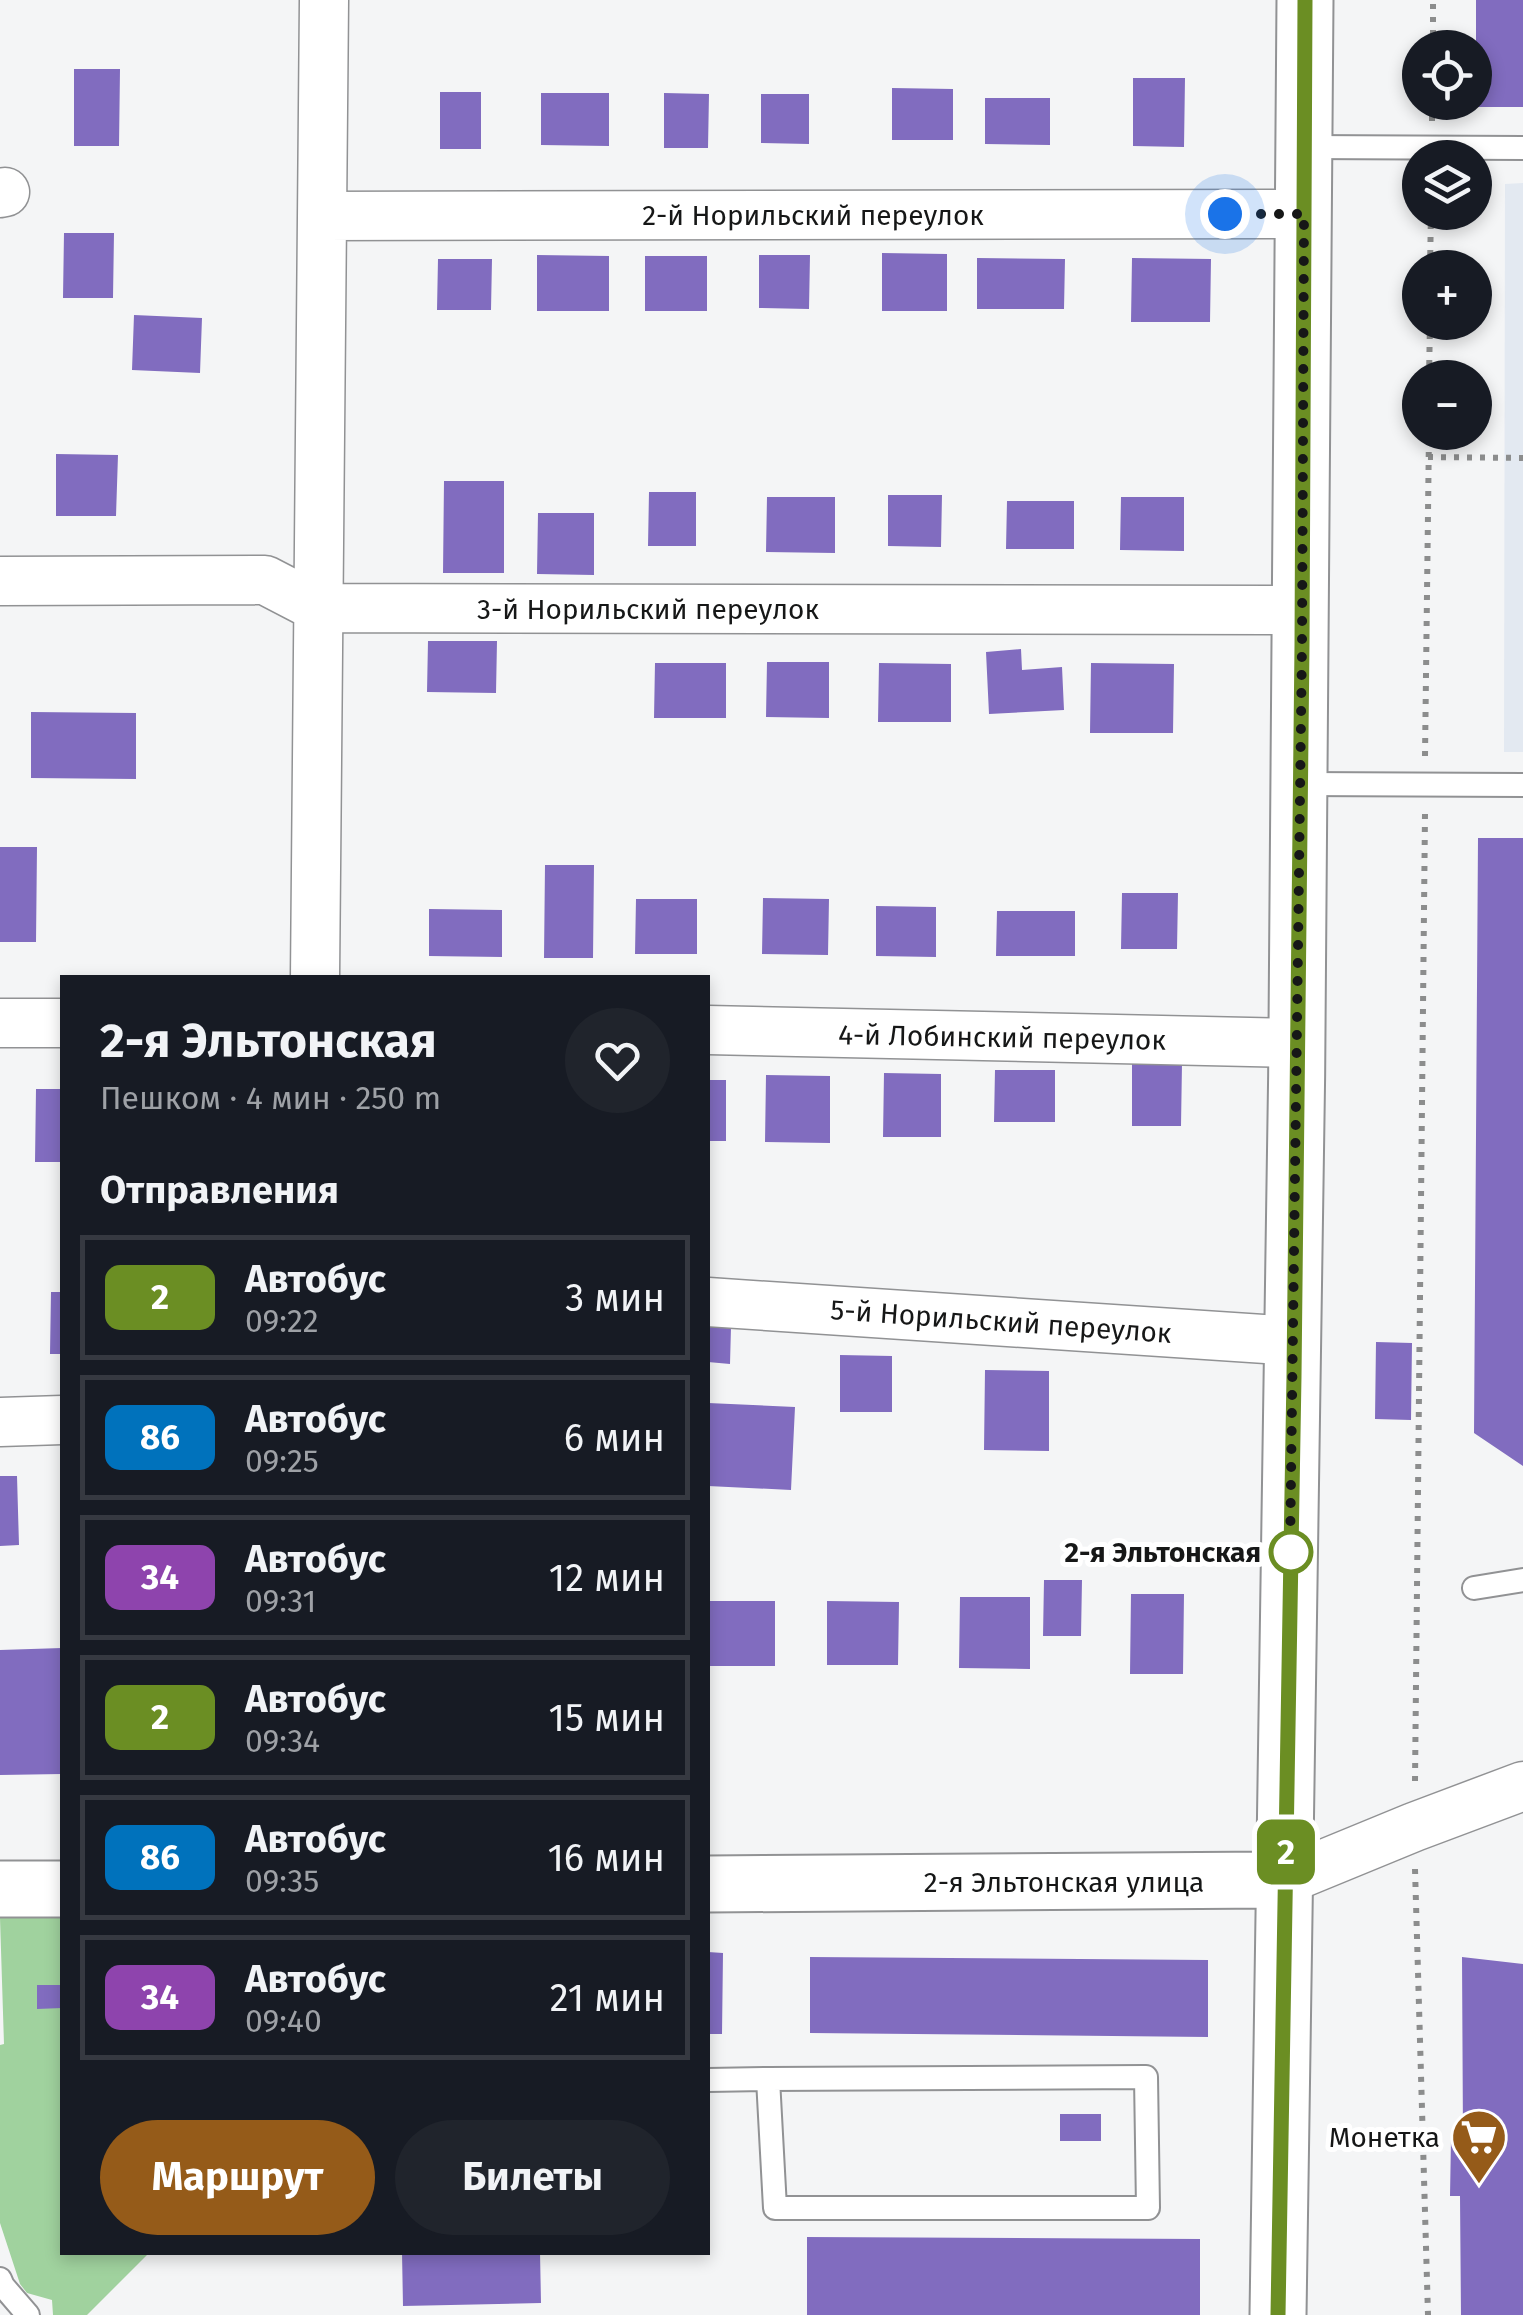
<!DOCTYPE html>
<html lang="ru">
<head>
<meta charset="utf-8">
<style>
  body { margin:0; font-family:"Fira Sans",sans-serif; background:#20242c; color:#f1f3f6; height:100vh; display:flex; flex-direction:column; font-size:38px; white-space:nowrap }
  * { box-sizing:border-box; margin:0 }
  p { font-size:32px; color:#9ea1a6 }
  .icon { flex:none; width:55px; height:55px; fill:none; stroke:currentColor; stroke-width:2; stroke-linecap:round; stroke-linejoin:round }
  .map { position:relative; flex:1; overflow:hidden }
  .sheet { position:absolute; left:60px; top:975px; width:650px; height:1280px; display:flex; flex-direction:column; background:#171b24; border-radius:0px; box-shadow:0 5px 15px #0003 }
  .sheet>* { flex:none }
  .badge { padding:0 20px; border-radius:15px; font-size:35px; line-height:65px }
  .controls { position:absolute; left:1402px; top:30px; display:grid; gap:20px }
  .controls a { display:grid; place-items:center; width:90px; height:90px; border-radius:50%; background:#171b24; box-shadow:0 5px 15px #0003; font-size:50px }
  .you { position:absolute; width:50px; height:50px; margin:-25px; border:8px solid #fff; border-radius:50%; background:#1a73e8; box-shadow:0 0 0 15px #1a73e833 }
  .map>.badge { position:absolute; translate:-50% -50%; box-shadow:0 0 0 5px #fff }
  h2 { padding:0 40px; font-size:38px; line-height:90px }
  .round { display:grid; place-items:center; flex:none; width:105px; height:105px; border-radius:52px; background:#20242c }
  .summary { display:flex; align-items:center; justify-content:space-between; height:170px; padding:0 40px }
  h1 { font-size:48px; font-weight:700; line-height:75px }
  .cta { display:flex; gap:20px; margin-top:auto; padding:20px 40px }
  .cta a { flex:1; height:115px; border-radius:60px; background:#955b19; color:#fff; font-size:40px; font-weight:700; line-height:115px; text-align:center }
  .cta a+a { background:#20242c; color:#f1f3f6 }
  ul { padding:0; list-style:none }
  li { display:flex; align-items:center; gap:30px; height:125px; margin:0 20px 15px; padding:0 20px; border:5px solid #363941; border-radius:0px }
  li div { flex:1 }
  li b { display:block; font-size:38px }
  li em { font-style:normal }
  li .badge { min-width:110px; font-weight:700; text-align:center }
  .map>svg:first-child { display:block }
  .built { fill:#e3e9f1 }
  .green { fill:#a0d29e }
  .building { fill:#816cbf }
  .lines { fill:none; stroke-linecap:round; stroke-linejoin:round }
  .service-casing { stroke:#919294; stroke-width:26 }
  .minor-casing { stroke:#919294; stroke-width:51 }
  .tertiary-casing { stroke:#919294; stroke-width:59 }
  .path { stroke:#8c8d8d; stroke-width:6; stroke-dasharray:5 8; stroke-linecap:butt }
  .service { stroke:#fff; stroke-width:22 }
  .minor { stroke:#fff; stroke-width:48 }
  .tertiary { stroke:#fff; stroke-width:55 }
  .line-casing { stroke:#fff; stroke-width:22 }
  .line { stroke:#6b8e23; stroke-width:15 }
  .walk { stroke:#161717; stroke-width:10; stroke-dasharray:0 18 }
  .stop-dot { fill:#fff; stroke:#6b8e23; stroke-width:5 }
  .labels { text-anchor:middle; stroke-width:10; stroke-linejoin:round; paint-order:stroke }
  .street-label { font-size:28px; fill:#161717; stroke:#fff }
  .stop-label { font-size:28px; font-weight:bold; fill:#161717; stroke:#fff; text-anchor:end }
  .poi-label { font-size:28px; fill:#161717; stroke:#fff; text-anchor:end }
</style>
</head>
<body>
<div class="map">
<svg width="1523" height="2315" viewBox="0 0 1523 2315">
  <rect width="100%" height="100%" fill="#f4f5f6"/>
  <path class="built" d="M1523,183V752H1504L1505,184Z"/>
  <path class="green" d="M0,1918H62V2252L149,2253L87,2315H53L52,2300L27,2293L20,2284L0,2223V2045L4,2044Z"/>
  <path class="building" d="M1476,0H1523V107H1476Z
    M74,69H120L119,146H74Z
    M1133,78H1185L1184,147L1133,146Z
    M892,88L953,89V140H892Z
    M440,92H481V149H440Z
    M541,93H609V146L541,145Z
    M664,93L709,94L708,148H664Z
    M761,94H809V144L761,143Z
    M985,98H1050V145L985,144Z
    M64,233H114L113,298H63Z
    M882,253L947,254V311H882Z
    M537,255L609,256V311H537Z
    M759,255H810L809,309L759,308Z
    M645,256H707V311H645Z
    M977,258L1065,259L1064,309H977Z
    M1132,258L1211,259L1210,322H1131Z
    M438,259H492L491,310H437Z
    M134,315L202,318L200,373L132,370Z
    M56,454L118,455L116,516H56Z
    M444,481H504V573H443Z
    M649,492H696V546H648Z
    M888,495H942L941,547L888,546Z
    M767,497H835V553L766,552Z
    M1121,497H1184V551L1120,550Z
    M1007,501H1074V549H1006Z
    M538,513H594V575L537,574Z
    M428,641H497L496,693L427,692Z
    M1021,649L1022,670L1062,667L1064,710L989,714L986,652Z
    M767,662H829V718L766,717Z
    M655,663H726V718H654Z
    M879,663L951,664V722H878Z
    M1091,663L1174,664L1173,733H1090Z
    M31,712L136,713V779L31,778Z
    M1478,838H1523V1466L1474,1433Z
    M0,847H37L36,942H0Z
    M545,865H594L593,958H544Z
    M1122,893H1178L1177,949H1121Z
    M763,898L829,899L828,955L762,954Z
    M636,899H697V954H635Z
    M876,906L936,907V957L876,956Z
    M429,909L502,910V957L429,956Z
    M997,911H1075V956H996Z
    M1132,1062L1182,1063L1181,1126H1132Z
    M995,1070H1055V1122H994Z
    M884,1073L941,1074V1137H883Z
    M766,1075L830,1076V1143L765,1142Z
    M708,1080H726V1141H708Z
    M36,1089H62V1162H35Z
    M51,1292H62V1354H50Z
    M708,1326L731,1327L730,1364L708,1362Z
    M1376,1342L1412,1343L1411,1420L1375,1419Z
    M840,1355L892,1356V1412H840Z
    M985,1370L1049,1371V1451L984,1450Z
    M708,1403L795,1407L791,1490L708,1486Z
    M0,1476H17L19,1545L0,1546Z
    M1044,1580H1082L1081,1636H1043Z
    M1131,1594H1184L1183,1674H1130Z
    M960,1597H1030V1669L959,1668Z
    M708,1601H775V1666H708Z
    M827,1601L899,1602L898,1665H827Z
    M62,1648V1774L0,1775V1650Z
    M708,1952L723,1953L722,2034H708Z
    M810,1957L1208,1960V2037L810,2033Z
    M1462,1957L1523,1964V2315H1461L1460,2196H1450L1451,2139L1463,2138Z
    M37,1985H62V2008L37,2009Z
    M1060,2114H1101V2141H1060Z
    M807,2237L1200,2239V2315H807Z
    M402,2252H540L541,2303L403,2306Z"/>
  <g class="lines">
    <g class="service-casing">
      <path id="service" d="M1304,147L1523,148
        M1300,784L1523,785
        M1474,1588L1523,1580
        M708,2080L768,2079L1146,2077L1148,2208H775L768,2079
        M0,2279L3,2286L28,2315"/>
    </g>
    <g class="minor-casing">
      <path id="minor" d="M0,193L5,192
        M322,216L1304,214
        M0,581L265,580L319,608L1303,610
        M315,978L324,0
        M0,1023H62
        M708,1030L1297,1043
        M708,1302L1294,1341
        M0,1422L62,1420
        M1285,1880L1414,1827L1523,1786"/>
    </g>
    <g class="tertiary-casing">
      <path id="tertiary" d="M708,1884L1285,1880
        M0,1889H62
        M1278,2315C1291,1543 1303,772 1305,0"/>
    </g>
    <path class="path" d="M1433,48V0
      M1432,121V102
      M1430,268L1431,212
      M1429,378L1430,322
      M1428,457L1523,458
      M1425,756L1429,432
      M1415,1781L1425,814
      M1415,1869L1428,2315"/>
    <use href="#service" class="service"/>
    <use href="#minor" class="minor"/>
    <use href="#tertiary" class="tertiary"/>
  </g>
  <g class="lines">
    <g class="line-casing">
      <path id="line" d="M1278,2315L1294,1376L1302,645L1305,0"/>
    </g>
    <use href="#line" class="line"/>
    <path class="walk" d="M1225,214H1304L1302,645L1290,1555L1291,1552"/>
  </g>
  <defs>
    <g id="supermarket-pin" transform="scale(2.875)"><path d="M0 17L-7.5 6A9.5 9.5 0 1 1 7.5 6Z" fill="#955b19" stroke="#fff"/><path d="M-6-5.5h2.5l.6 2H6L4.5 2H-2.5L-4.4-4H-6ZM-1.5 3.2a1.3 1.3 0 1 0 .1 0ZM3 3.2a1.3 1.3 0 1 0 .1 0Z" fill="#fff"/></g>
  </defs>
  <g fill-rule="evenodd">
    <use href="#supermarket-pin" x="1479" y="2137"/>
  </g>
  <circle class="stop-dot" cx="1291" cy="1552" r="20"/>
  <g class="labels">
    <g class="street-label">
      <text x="813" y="225">2-й Норильский переулок</text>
      <text x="648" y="619">3-й Норильский переулок</text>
      <text transform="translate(1002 1037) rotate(1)" y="10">4-й Лобинский переулок</text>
      <text transform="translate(1001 1321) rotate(4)" y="10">5-й Норильский переулок</text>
      <text x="1064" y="1892">2-я Эльтонская улица</text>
    </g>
    <g class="stop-label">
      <text x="1261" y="1562">2-я Эльтонская</text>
    </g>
    <g class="poi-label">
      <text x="1440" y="2147">Монетка</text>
    </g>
  </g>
</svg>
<div class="controls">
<a><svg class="icon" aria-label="locate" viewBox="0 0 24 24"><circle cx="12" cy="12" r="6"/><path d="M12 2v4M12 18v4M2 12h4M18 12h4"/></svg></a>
<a><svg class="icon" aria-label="layers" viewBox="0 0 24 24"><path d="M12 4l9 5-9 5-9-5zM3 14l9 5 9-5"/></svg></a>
<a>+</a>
<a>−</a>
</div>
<div class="you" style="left:1225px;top:214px"></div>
<b class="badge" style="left:1286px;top:1852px;background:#6b8e23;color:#fff">2</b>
<section class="sheet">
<div class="summary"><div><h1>2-я Эльтонская</h1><p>Пешком · 4 мин · 250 m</p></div><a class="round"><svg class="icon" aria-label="heart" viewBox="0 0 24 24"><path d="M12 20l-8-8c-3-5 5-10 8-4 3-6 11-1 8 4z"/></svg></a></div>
<h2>Отправления</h2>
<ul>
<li><span class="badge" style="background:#6b8e23;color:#fff">2</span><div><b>Автобус</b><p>09:22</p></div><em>3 мин</em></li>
<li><span class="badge" style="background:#0072bc;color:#fff">86</span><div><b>Автобус</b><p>09:25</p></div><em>6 мин</em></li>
<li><span class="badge" style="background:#8e44ad;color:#fff">34</span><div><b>Автобус</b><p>09:31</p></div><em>12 мин</em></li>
<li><span class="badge" style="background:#6b8e23;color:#fff">2</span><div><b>Автобус</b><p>09:34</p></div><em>15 мин</em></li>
<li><span class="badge" style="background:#0072bc;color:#fff">86</span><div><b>Автобус</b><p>09:35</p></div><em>16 мин</em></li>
<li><span class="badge" style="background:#8e44ad;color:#fff">34</span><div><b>Автобус</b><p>09:40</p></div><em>21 мин</em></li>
</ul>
<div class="cta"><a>Маршрут</a><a>Билеты</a></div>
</section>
</div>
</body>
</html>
